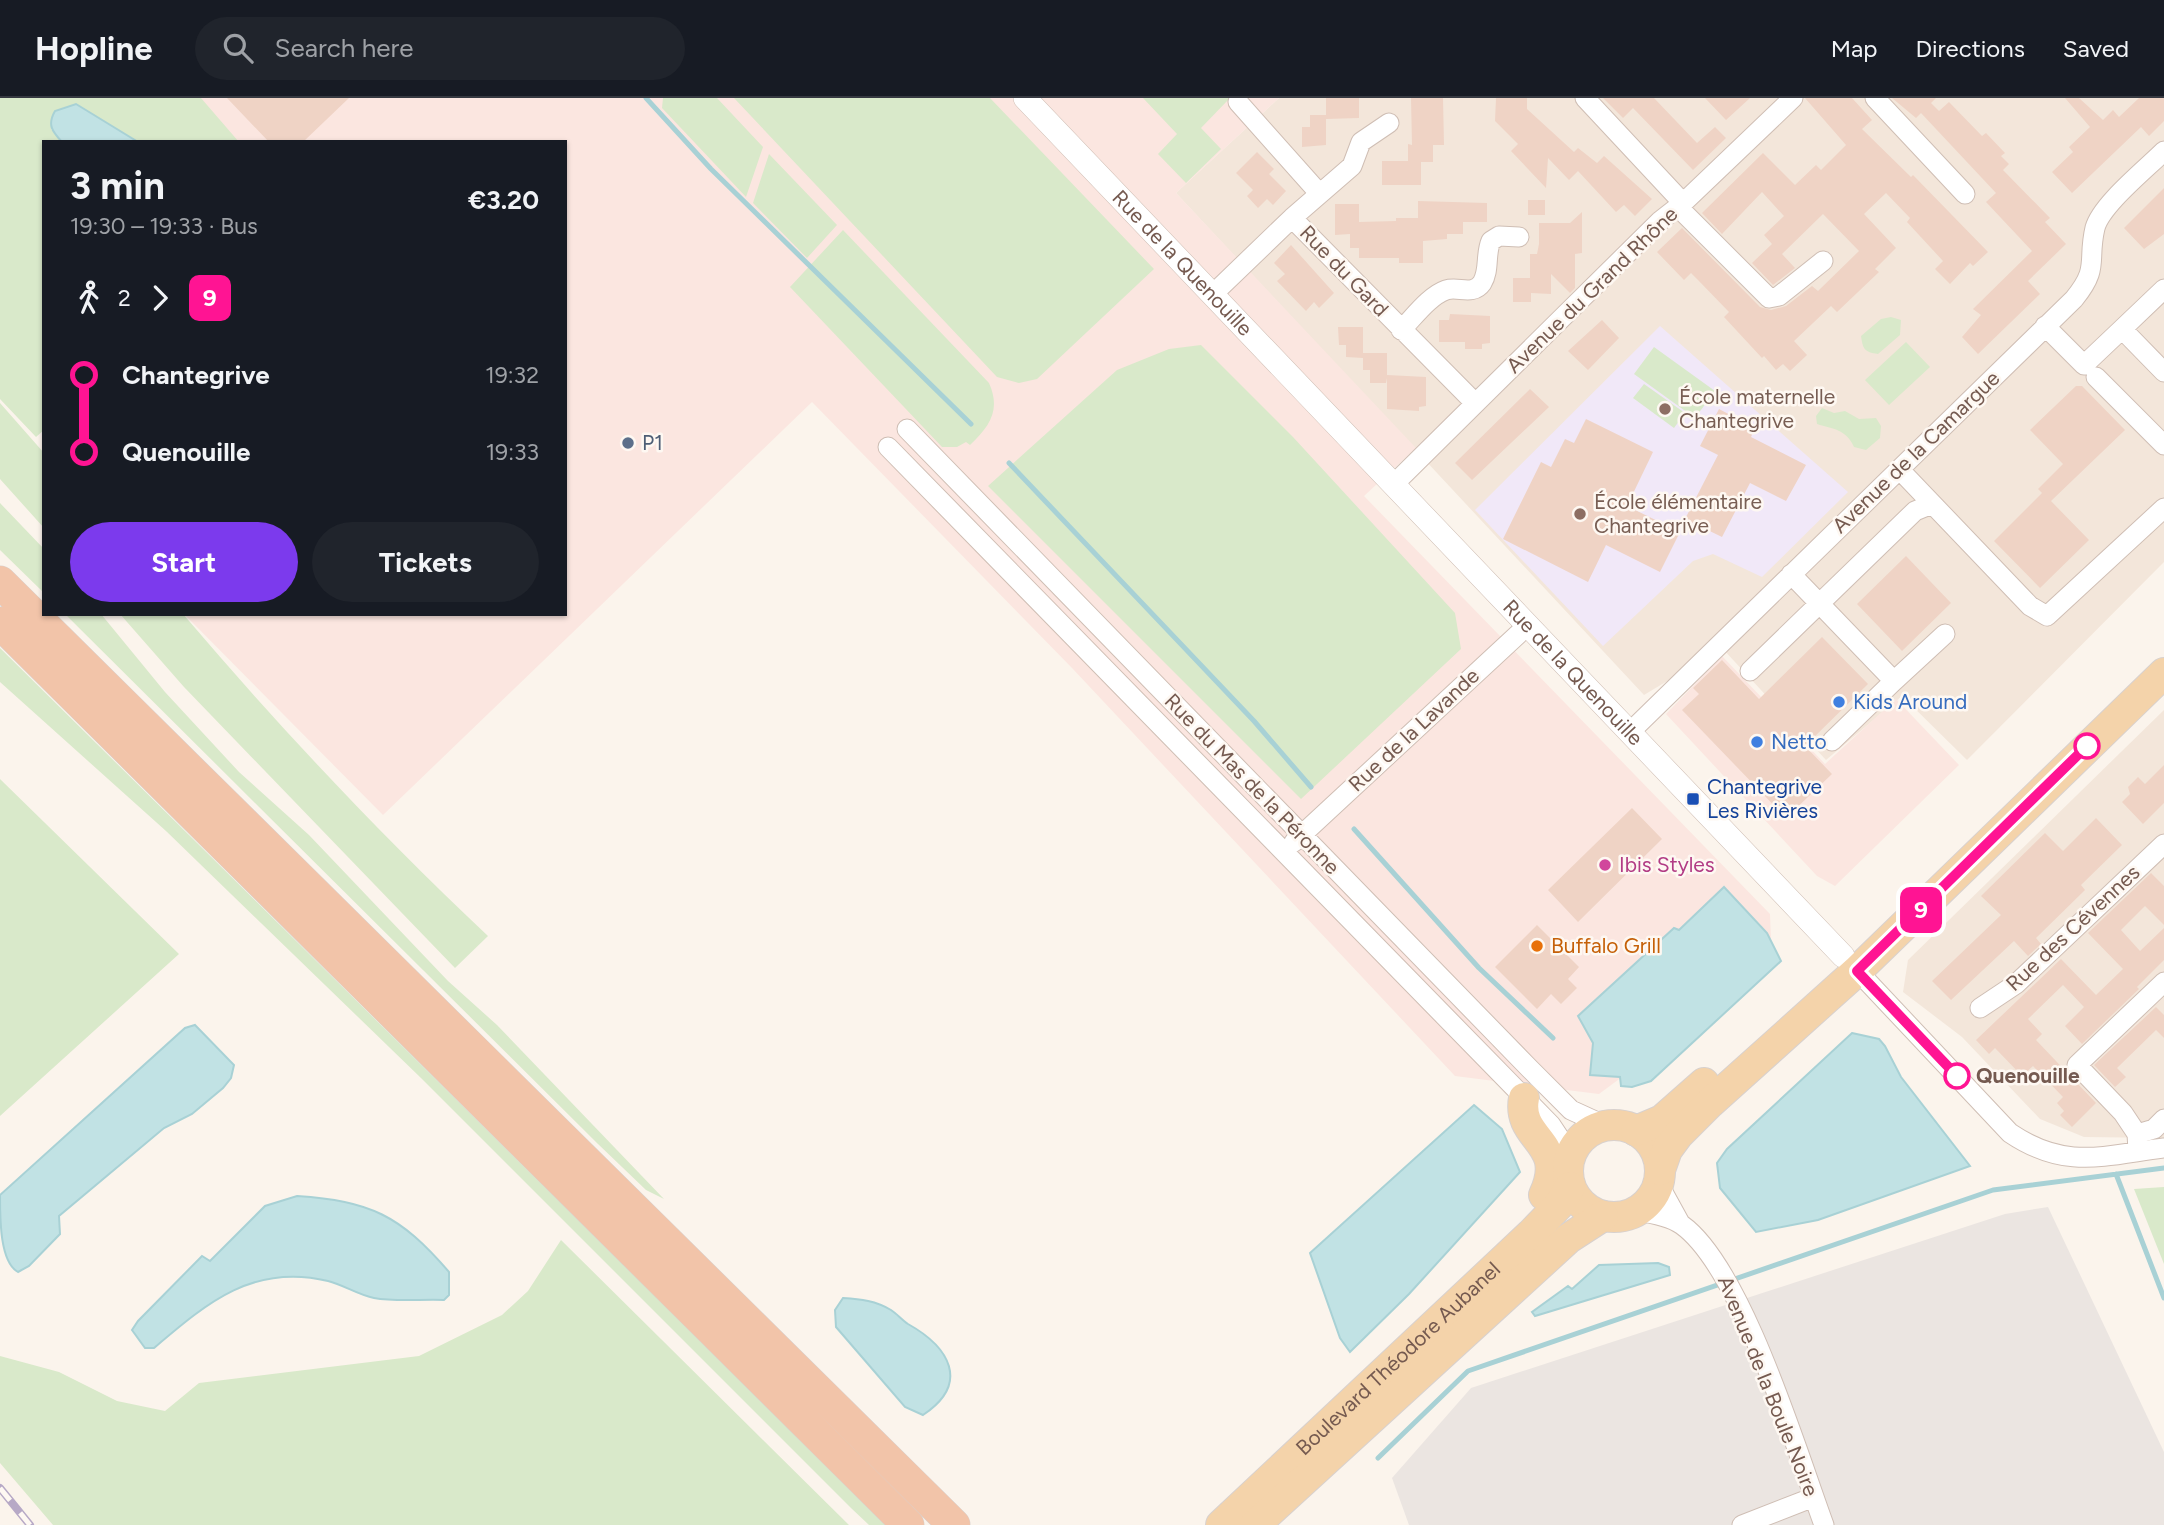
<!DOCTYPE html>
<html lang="en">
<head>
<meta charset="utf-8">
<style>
  body { margin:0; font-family:Figtree,sans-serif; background:#20242c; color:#f1f3f6; height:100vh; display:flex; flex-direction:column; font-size:26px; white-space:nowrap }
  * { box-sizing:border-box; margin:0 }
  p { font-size:23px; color:#9ea1a6 }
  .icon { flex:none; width:38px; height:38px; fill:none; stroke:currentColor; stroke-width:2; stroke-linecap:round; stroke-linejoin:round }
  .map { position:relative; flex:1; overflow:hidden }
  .side { position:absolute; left:42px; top:42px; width:525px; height:476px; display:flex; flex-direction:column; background:#171b24; border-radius:0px; box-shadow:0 2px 5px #0004 }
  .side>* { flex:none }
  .badge { padding:0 14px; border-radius:10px; font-size:24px; line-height:46px }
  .map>.badge { position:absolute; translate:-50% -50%; box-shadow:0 0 0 4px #fff }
  .legs { display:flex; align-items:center; gap:10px; height:77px; padding:0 28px; font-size:23px }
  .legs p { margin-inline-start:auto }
  .overview { display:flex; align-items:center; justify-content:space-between; height:119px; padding:0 28px }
  h1 { font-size:38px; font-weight:700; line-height:52px }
  .action { display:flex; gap:14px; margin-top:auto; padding:14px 28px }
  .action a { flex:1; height:80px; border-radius:42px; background:#7c3aed; color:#fff; font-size:28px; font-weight:700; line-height:80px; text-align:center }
  .action a+a { background:#20242c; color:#f1f3f6 }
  ul { padding:0 28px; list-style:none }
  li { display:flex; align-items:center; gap:24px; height:77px; font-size:26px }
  li i { display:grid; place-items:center; width:10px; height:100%; margin:0 9px; background:currentColor }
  li i::after { content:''; width:18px; height:18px; margin:-9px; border:5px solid; border-radius:50%; background:#171b24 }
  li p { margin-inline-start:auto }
  li:first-child i { background:linear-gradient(#0000 50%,currentColor 0) }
  li:last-child i { background:linear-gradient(currentColor 50%,#0000 0) }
  header { display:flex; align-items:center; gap:42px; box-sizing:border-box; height:98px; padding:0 35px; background:#171b24; border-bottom:2px solid #363941 }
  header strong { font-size:33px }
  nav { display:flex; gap:38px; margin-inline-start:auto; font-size:24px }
  .search { width:490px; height:63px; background:#20242c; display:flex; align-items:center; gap:18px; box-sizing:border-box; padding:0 24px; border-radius:38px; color:#9ea1a6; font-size:26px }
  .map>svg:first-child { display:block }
  .residential { fill:#f3e6da }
  .commercial { fill:#fbe6e0 }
  .industrial { fill:#ebe5e1 }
  .education { fill:#f1e8f8 }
  .green { fill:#d9e9ca }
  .water { fill:#c1e2e4; stroke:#a8d1d5; stroke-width:2 }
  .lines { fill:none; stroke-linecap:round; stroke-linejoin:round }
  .stream { stroke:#a8d1d5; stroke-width:5 }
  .building { fill:#efd3c5 }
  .minor-casing { stroke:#cfbeb4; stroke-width:21 }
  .tertiary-casing { stroke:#cfbeb4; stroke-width:24 }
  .primary-casing { stroke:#d8d1ce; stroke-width:32 }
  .trunk-casing { stroke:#d8d1ce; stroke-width:33 }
  .minor { stroke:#fff; stroke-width:19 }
  .tertiary { stroke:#fff; stroke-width:23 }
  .primary { stroke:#f4d3aa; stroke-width:30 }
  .trunk { stroke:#f2c4a9; stroke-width:32 }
  .rail-casing { stroke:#b7a9c6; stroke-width:8 }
  .rail { stroke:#fef8f2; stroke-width:5; stroke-dasharray:16; stroke-linecap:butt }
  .line-1-casing { stroke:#fff; stroke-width:16 }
  .line-1 { stroke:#ff1493; stroke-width:10 }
  .education-dot { fill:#8d6e63; stroke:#fef8f2; stroke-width:2.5 }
  .service-dot { fill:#5c6f8a; stroke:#fef8f2; stroke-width:2.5 }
  .shop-dot { fill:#3f7fe0; stroke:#fef8f2; stroke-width:2.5 }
  .stop-1-dot { fill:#fff; stroke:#ff1493; stroke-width:3.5 }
  .transit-dot { fill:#1a4fb4; stroke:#fef8f2; stroke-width:2.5 }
  .hotel-dot { fill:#d1479c; stroke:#fef8f2; stroke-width:2.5 }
  .food-dot { fill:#e8710a; stroke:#fef8f2; stroke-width:2.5 }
  .labels { text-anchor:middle; stroke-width:5; stroke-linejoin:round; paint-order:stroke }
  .street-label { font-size:21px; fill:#755a50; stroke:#fef8f2 }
  .education-label { font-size:21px; fill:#785e54; stroke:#fef8f2; text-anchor:start }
  .service-label { font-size:21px; fill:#4e5e75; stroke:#fef8f2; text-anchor:start }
  .shop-label { font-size:21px; fill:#366cbe; stroke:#fef8f2; text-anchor:start }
  .transit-label { font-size:21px; fill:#164399; stroke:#fef8f2; text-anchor:start }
  .hotel-label { font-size:21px; fill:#b23c85; stroke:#fef8f2; text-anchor:start }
  .food-label { font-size:21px; fill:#c56008; stroke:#fef8f2; text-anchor:start }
  .stop-label { font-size:21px; font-weight:bold; fill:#755a50; stroke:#fef8f2; text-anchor:start }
</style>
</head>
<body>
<header>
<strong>Hopline</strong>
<div class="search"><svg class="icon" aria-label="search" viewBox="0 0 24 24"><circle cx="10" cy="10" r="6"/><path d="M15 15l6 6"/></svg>Search here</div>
<nav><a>Map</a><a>Directions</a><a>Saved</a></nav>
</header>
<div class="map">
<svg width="2164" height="1427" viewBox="0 0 2164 1427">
  <rect width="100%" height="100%" fill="#fbf4ec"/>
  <path class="residential" d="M1279,0H2164V464L1967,662L1902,598L1826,662L1722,550L1644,597L1176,95Z
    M2164,612V1040L2084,1039L2040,1021L1962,939L1903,894L1908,862Z"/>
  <path class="commercial" d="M159,0H1279L1176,95L1416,350L1364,398L1770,816L1772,868L1599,996L1455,978L1072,570L812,304L383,717L184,516H565V44H206Z
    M1722,558L1825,666L1896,601L1959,667L1835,788L1817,778L1666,616Z"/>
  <path class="industrial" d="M2048,1109L2164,1354V1427H1409L1392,1380L1471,1290L2005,1116Z"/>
  <path class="education" d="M1660,228L1848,394L1762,479L1713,456L1693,463L1603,548L1475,412Z"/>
  <path class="green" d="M0,0H201L239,44H138L76,6L51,31L62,44H44V332L36,339L0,301Z
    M663,0H717L763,49L746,99L662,10Z
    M734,0H990L1154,171L1037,281L1019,285L997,279Z
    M1143,0H1230L1201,30L1221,51L1186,85L1158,56L1177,36Z
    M769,56L837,127L807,160L753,105Z
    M843,132L989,285C1001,312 990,328 970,347L966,344L957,349H942L790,189Z
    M1891,219L1901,222L1900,237L1878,256C1864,254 1863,251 1861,238L1881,221Z
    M1906,244L1930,269L1889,307L1865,282Z
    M1201,247L1293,339L1455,515L1461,551L1301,701L988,388L1117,272L1169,251Z
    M1654,249L1715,293L1695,320L1634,276Z
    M1644,286L1685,315L1674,330L1633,300Z
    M0,305L44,355V430L0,381Z
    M1822,310L1834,315L1845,313L1859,321L1876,320L1881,328L1880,340L1866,352L1854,349C1846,331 1833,331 1817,326L1816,318Z
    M0,405L44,451V495L0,452Z
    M65,516H101L165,594L239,674L309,737L448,883L497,927L664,1101L646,1092L598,1046Z
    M120,516H183C279,629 380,736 488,838L455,870L184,589Z
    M0,550L858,1399L891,1427H869L851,1410L421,980L166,733L0,584Z
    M0,681L179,856L0,1018Z
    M2164,1089V1166L2134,1091Z
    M561,1142L849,1427H53L0,1365V1258L59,1274L117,1303L165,1313L199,1285L419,1258L502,1217L528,1193Z"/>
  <path class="water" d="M76,6L138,44H62C52,33 47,27 55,13Z
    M1724,789L1767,835L1781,863L1651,983L1632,989L1621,988L1620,979L1590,977L1593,945L1578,918L1674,830L1679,832Z
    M195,927L234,967L231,980L223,990L192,1016L164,1030L59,1118L60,1136L29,1168L18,1174C0,1164 0,1122 0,1097L185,930Z
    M1852,935L1879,941L1885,948L1901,979L1970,1068L1818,1122L1756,1134L1720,1090L1717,1065L1727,1051Z
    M1474,1007L1502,1031L1520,1074L1409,1196L1350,1254L1340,1240L1310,1155Z
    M297,1098C370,1103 400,1117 449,1174V1197L444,1202C422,1201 395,1204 374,1200C358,1197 344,1187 328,1183C253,1165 207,1205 154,1250H145L132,1232L138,1223L202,1158L210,1163L265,1108Z
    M1658,1165L1669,1169L1670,1177L1535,1218L1532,1214L1568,1188L1572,1191L1599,1167Z
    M843,1200C861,1201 876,1203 891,1212C897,1216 902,1222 908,1226C949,1249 971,1285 923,1317L905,1309L836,1229L835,1212Z"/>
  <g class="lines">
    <path class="stream" d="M646,0L711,71L971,326
      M1009,365L1254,623L1311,689
      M1354,731L1479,870L1553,940
      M2116,1076L2164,1200
      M1378,1360L1468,1273L1993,1092L2164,1070"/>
  </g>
  <path class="building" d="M227,0H349L303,44H269Z
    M1326,0H1359V20L1326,21Z
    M1411,0H1443L1444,47H1433V64L1408,63V46L1412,47Z
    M1496,0H1527V11L1574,54L1578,50L1597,65L1604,58L1652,101L1635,118L1624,107L1616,114L1578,73L1569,82L1548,60L1546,90L1511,53L1518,46L1495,23Z
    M1603,0H1654L1697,45L1715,29L1726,40L1693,72L1633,10L1623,20Z
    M1705,0H1750L1726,22Z
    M1805,0H1852L1872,22L1862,31L1911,79L1913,77L1988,154L1973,168L1970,165L1950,186L1935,171L1943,163L1907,124L1910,120L1886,95L1864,116L1896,150L1875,171L1879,174L1837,214L1831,208L1794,243L1807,257L1790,273L1783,266L1776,272L1764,258L1762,260L1724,219L1729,214L1697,181L1691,175L1684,182L1657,154L1682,130L1760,209L1771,212L1786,208L1812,188L1818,193L1859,153L1823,116L1782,156L1795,170L1773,187L1752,165L1772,146L1764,137L1784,118L1762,94L1722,136L1702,115L1763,55L1795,87L1816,67L1821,72L1846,47Z
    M1892,0H1936L1931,5L1939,13L1949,4L1982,38L1986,35L2005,55L2001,58L2009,66L2003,72L2050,120L2045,124L2066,146L2028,183L2040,196L1978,256L1962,239L1981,217L1973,211L2032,153L1986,104L1996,95L1921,15L1916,20Z
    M2065,0H2079L2103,22L2113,12L2119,19L2139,0H2164V23L2149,38L2141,29L2072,95L2052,74L2073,54L2069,49L2090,29Z
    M1310,17H1326V47L1302,49V29H1310Z
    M1257,54L1274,71L1269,76L1286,93L1273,107L1267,101L1258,110L1247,98L1253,92L1236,75Z
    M1382,63H1421V87H1382Z
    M2164,90V136L2144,151L2124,130Z
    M1528,102H1545V117H1528Z
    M1418,103L1487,105V124H1463V136H1447V141L1423,143V165H1399V160H1359V150H1350V136L1335,137V106H1359V124L1396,123V120H1418Z
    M1582,114V155L1575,156V190L1570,195L1551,176V196L1531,195V204H1513V180H1530V156H1537L1539,146V125H1570Z
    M1291,147L1334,195L1319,210L1314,204L1306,213L1277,183L1285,176L1274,165Z
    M1450,216L1490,218V245L1482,246V251H1465V244H1439V222H1449Z
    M1602,222L1619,240L1588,272L1568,253Z
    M1338,229H1363V255H1387V277L1426,279V308L1419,309V313L1387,311V280L1386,285H1370V272H1363V260L1346,259V247H1339Z
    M2076,288H2082L2125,332L2051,403L2089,442L2040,490L1994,443L2042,395L2038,391L2063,366L2030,332Z
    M1530,291L1549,309L1472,382L1455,365Z
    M1719,311L1755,330L1751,339L1806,367L1786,403L1750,385L1722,439L1685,421L1718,357L1700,348Z
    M1586,321L1653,354L1627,408L1680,434L1660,474L1606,447L1588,484L1503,441L1541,364L1551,369L1565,341L1574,345Z
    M1906,458L1951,505L1902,553L1857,506Z
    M1822,539L1868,586L1805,648L1832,676L1786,720L1682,612L1699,596L1693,590L1722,562L1759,601Z
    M2164,667V705L2143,726L2122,704L2130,696L2128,689L2138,679L2145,686Z
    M1632,710L1662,741L1578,824L1548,792Z
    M2096,720L2122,747L2081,787L2085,792L2036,840L2041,846L2028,858L2014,843L1951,902L1932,883L2001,817L1981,798L2045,735L2063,753Z
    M2151,775L2164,788V827L2145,808L2121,832L2140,853L2164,830V862L2137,889L2139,891L2082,946L2065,928L2084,909L2063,887L2028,921L2042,936L2036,942L2096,1005L2072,1029L2060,1017L2064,1013L2057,1005L2063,999L2033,968L2022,978L1995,950L1989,956L1976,942L2061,861L2096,897L2123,871L2088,835Z
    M1537,827L1579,869L1568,881L1577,890L1561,906L1551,896L1537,911L1495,869Z
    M2156,909L2164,917V940L2156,932L2117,970L2126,979L2115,989L2094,967Z"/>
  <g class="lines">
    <g class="minor-casing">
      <path id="minor" d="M1585,0L1683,105
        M1875,0L1965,96
        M1238,4L1319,95
        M1678,109L1769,200L1779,198L1823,163
        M1292,120L1352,68L1361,44L1389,25
        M1212,197L1292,120L1475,305
        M2045,228L2084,267L2122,231L2164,274
        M2122,231L2164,191
        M1401,232C1414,219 1429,198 1446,192C1458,188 1473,198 1482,185C1490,172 1485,156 1491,143L1499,138L1519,139
        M2096,279L2164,347
        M907,331L1530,971L1571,1012L1606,1028
        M888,349L1551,1027L1565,1048L1569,1062
        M1899,371L2030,508L2047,518L2164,410
        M1393,387L1660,123L1683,105L1793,0
        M1791,476L1894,583L1832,643
        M1750,573L1915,413L1932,406
        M1894,583L1945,536
        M1629,635L2074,201C2100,169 2087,164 2095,130C2101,107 2146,71 2164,53
        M1294,744L1527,528
        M1850,865L2010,1035C2065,1072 2102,1058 2164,1050
        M1980,910L2016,886L2164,746
        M2137,1036L2154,1031L2164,1021
        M2138,1053L2137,1036L2123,1015L2077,967L2164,884
        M1658,1085L1680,1125
        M1637,1113C1651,1115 1670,1118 1682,1127C1742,1170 1797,1354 1824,1427
        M1742,1427L1814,1399"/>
    </g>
    <g class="tertiary-casing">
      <g id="tertiary">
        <path id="s1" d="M1025,0L1843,858"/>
      </g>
    </g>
    <g class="primary-casing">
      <g id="primary">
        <path d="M1524,1000C1516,1043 1569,1043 1544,1097"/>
        <circle cx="1614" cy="1073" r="46"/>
        <path d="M1636,1033L1662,1022L1704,985"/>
        <path d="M1660,1072L1667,1052L1678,1037L1710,1005L1857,873L2164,575"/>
        <path id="s2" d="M1221,1427L1531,1136L1559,1107L1570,1089"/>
        <path d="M1255,1427L1569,1140L1603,1118"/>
      </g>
    </g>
    <g class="trunk-casing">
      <path id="trunk" d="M0,484L954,1427
        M0,525L908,1427"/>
    </g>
    <use href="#minor" class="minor"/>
    <use href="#tertiary" class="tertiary"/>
    <use href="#primary" class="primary"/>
    <use href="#trunk" class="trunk"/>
    <g class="rail-casing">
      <path id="rail" d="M0,1390L30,1427"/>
    </g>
    <use href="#rail" class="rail"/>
  </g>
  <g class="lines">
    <g class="line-1-casing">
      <path id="line-1" d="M1957,978L1857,873L2087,648"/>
    </g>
    <use href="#line-1" class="line-1"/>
  </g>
  <g class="education-dot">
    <circle cx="1665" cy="311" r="7"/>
    <circle cx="1580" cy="416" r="7"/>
  </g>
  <circle class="service-dot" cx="628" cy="345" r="7"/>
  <g class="shop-dot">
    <circle cx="1839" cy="604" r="7"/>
    <circle cx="1757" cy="644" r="7"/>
  </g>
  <g class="stop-1-dot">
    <circle cx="2087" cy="648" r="12"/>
    <circle cx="1957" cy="978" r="12"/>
  </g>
  <rect class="transit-dot" x="1686" y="694" width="14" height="14" rx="3.5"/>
  <circle class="hotel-dot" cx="1605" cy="767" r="7"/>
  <circle class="food-dot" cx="1537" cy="848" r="7"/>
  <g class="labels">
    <g class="street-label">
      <text dy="7" stroke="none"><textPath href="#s1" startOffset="228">Rue de la Quenouille</textPath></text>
      <text transform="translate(1344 173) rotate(46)" y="7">Rue du Gard</text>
      <text transform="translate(1592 192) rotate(-44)" y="7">Avenue du Grand Rhône</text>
      <text transform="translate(1916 354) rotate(-44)" y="7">Avenue de la Camargue</text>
      <text dy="7" stroke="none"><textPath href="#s1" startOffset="794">Rue de la Quenouille</textPath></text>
      <text transform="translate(1414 632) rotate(-43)" y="7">Rue de la Lavande</text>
      <text transform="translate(1252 686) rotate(46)" y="7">Rue du Mas de la Péronne</text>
      <text transform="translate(2073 830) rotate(-43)" y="7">Rue des Cévennes</text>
      <text dy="7" stroke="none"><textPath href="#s2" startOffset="243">Boulevard Théodore Aubanel</textPath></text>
      <text transform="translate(1768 1288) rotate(68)" y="7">Avenue de la Boule Noire</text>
    </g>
    <g class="education-label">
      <text x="1679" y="306">École maternelle<tspan x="1679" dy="24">Chantegrive</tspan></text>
      <text x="1594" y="411">École élémentaire<tspan x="1594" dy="24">Chantegrive</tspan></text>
    </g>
    <g class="service-label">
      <text x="642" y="352">P1</text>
    </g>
    <g class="shop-label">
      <text x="1853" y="611">Kids Around</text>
      <text x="1771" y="651">Netto</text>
    </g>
    <g class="transit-label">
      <text x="1707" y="696">Chantegrive<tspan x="1707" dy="24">Les Rivières</tspan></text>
    </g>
    <g class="hotel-label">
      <text x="1619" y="774">Ibis Styles</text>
    </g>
    <g class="food-label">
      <text x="1551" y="855">Buffalo Grill</text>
    </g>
    <g class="stop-label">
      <text x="1976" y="985">Quenouille</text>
    </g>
  </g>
</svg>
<b class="badge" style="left:1921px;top:812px;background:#ff1493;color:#fff">9</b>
<section class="side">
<div class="overview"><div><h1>3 min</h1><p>19:30 – 19:33 · Bus</p></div><b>€3.20</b></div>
<div class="legs"><svg class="icon" aria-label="walk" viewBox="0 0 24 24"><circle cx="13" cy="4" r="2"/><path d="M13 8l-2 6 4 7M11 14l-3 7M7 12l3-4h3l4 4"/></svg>2<svg class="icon" aria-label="forward" viewBox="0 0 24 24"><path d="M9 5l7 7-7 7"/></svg><b class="badge" style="background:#ff1493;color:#fff">9</b></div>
<ul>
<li><i style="color:#ff1493"></i><b>Chantegrive</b><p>19:32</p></li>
<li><i style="color:#ff1493"></i><b>Quenouille</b><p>19:33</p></li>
</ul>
<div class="action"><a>Start</a><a>Tickets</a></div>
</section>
</div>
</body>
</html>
